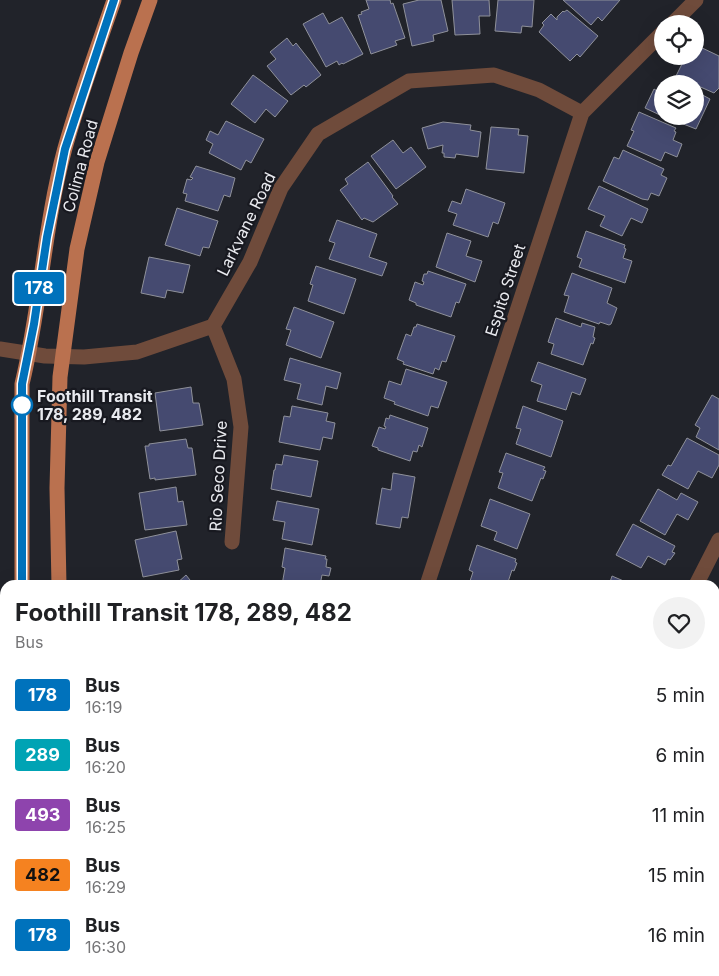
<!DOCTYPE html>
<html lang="en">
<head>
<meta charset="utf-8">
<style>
  body { margin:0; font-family:Inter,sans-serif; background:#f2f2f2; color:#202124; height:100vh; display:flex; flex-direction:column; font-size:19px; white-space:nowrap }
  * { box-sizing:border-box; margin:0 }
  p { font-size:16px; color:#757577 }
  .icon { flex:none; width:28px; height:28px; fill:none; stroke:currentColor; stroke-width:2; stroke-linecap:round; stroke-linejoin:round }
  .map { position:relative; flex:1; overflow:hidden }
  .panel { position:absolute; left:0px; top:580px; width:720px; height:396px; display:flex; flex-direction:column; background:#fff; border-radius:15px 15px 0 0; box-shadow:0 5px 20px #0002 }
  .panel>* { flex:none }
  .badge { padding:0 10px; border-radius:4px; font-size:18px; line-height:32px }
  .buttons { position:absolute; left:654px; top:15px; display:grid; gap:10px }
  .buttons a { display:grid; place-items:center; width:50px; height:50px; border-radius:50%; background:#fff; box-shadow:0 5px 20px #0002; font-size:25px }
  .map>.badge { position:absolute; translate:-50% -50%; box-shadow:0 0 0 2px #fff }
  .round { display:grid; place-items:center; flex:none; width:52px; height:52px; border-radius:26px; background:#f2f2f2 }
  .overview { display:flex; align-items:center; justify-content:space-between; height:85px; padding:0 15px }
  h1 { font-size:24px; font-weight:700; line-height:38px }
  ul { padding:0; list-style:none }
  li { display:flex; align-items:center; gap:15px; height:60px; padding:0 15px }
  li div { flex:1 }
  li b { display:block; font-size:19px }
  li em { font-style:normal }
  li .badge { min-width:55px; font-weight:700; text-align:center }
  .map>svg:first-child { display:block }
  .built { fill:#282b38 }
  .building { fill:#454a70; stroke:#8f919a }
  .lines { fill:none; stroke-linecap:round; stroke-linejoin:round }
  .service { stroke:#6f4b3b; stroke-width:9 }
  .minor { stroke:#6f4b3b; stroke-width:15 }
  .primary { stroke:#ba714f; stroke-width:15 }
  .line-casing { stroke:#fff; stroke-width:11 }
  .line { stroke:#0072bc; stroke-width:8 }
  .stop-dot { fill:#fff; stroke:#0072bc; stroke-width:2.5 }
  .labels { text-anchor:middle; stroke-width:4.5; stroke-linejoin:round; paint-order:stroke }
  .street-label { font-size:16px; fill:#e9eaef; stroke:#181920 }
  .stop-label { font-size:16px; font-weight:bold; fill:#e9eaef; stroke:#181920; text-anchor:start }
</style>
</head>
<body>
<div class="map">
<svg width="719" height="976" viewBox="0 0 719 976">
  <rect width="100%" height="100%" fill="#21232a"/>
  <path class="built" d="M0,829H5V971L247,976H0Z"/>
  <path class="building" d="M366,0H390L391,4L393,3L405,38L395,41L397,45L371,54L358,15L362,14L361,12L369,9Z
    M419,0H441L448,31L433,35L434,41L412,46L403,4Z
    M452,0H489L490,16H479L480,34L455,35Z
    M498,0H534L532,27L522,26L521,33L495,31Z
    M563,0H620L602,21L598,17L591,25Z
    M567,10L598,36L580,57L577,54L570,61L539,32L544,25L542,23L551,14L557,20V17L563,11L564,12Z
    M323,13L329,24L342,17L363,54L343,64L342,63L339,65L337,61L326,67L303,24Z
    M287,38L293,46L296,43L321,75L306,87L304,85L291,95L267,66L276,59L270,52Z
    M698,46L719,56V88L714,93L676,76L686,56H695Z
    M253,75L288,101L275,117L266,109L255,123L231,104Z
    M662,84V116L645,108L654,89L659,92Z
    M695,91L710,99L696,129L663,116H695Z
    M639,112L676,128L674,131L676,132L673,140L682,144L677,157L665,152L661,161L627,146L634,131L631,130Z
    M226,121L264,139L251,163L246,160L241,170L209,153L213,144L206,140L210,131L218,135Z
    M443,122L471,125L470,130L481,132L478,157L456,154L455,158L444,157V153H442L443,145L428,149L422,128Z
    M491,127L519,129L518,135L528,136L524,173L486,169Z
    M393,140L403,153L411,147L426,167L396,189L371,156Z
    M623,150L664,169L661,175L667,178L659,196L651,193L648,200L642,199L603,181L614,157L619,159Z
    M368,162L393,196L392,197L398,204L373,222L364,218L362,220L340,190L348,184L345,179Z
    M196,166L235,178L230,197L224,195L218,211L185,201L187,194L183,193L187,179L191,180L193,178L190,177Z
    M599,186L648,209L642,223L631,218L622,236L600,226L605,216L588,209Z
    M466,189L505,203L498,224L493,222L488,237L453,225L457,214L448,211L452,201L461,204Z
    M177,208L218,221L209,248L203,247L200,256L165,245Z
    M337,220L377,234L369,257L387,263L382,276L329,259L335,243L329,241Z
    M586,231L625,245L624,248L626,249L623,258L632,261L625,283L579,267L582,259L577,257Z
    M447,233L471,241L466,256L482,261L475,282L436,267Z
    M149,257L190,265L183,293L167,290L165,298L141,293Z
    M316,266L356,279L344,314L308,301L313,285L310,284Z
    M428,271L466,284L459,303L456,302L451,317L416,305V303L409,300L415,282L423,285L424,282L422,281L424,274H427Z
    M572,273L612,288L607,303L617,308L611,324L609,325L600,322L599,324L564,312L569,296L564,295Z
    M294,307L334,322L321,358L286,345L291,330L286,329Z
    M556,318L581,327L582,323L595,327L593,337L595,338L593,344L591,343L583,365L551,354L554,344L548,342Z
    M417,324L455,336L446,362L442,361L439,370L435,368L433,374L403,364L404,362L397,359L406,334L411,336L414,327H416Z
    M290,358L341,373L337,389L326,386L322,405L297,399L301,384L284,380Z
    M538,362L586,379L580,395L572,392L566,410L537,401L542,385L531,381Z
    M406,369L447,382L438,408L431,406L428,416L394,404L395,402L384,398L389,381L401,385Z
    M191,387L193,403H199L203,425L160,431L155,393Z
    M712,395L719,399V450L696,437L700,428L695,425Z
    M292,406L328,413L326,421L335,423L332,439L323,437L320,450L279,442L284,416L290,417Z
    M523,406L563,421L551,457L516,444L521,429L516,428Z
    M390,415L428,428L422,447L419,445L417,452L413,451L410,461L378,450V448L372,446L379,427L385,429L386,427L384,426L386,418L389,419Z
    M687,438L719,455V465L712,478L698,471L688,489L662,475L668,465L671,466Z
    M186,439L188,448H192L196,475L155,480V478L150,479L145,446H149V444Z
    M506,453L545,467L543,470L546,471L543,479L541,478L532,501L498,488L503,473L499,472Z
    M284,455L318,461L311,497L271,489L274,470H275L276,464L282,465Z
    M393,473L415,477L408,518L402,517L400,528L376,524L382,488L391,490Z
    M176,487L178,502L183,501L187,525L145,530L139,493Z
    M658,489L677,500L681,493L698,502L688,520L677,514L665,535L640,521Z
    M490,499L530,514L517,549L494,540L497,532L481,526Z
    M277,501L319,509L312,545L282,539L285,522L273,520Z
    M633,524L675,546L672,552L675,553L670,560L668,559L665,565L648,556L641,568L616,555Z
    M176,531L182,559L177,560L179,570L143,577L135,540Z
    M477,545L516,559L515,562L517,563L514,571L512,570L507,585H481L470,581L473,572L469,570Z
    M285,548L326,556L325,559H327L326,567L331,568L329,576L322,575L320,585H282L285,568L282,567Z
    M186,575L194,585H175Z
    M612,576L633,585H609Z
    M715,659L719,660V684L715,682Z
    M715,688L719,689V737L715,736Z
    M715,861H719V889H715Z"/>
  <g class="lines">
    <path class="service" d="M0,959H5
      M166,971L167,976
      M120,976L125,971"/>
    <path class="minor" d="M672,24L696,0
      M213,326L234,379L241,427L232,542
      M0,349L45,356L84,357L137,352L213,326L250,262L281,188L318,134L409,81L494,75L539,90L582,113
      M427,585L582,113L662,33
      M696,585L719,540
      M715,946L719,947
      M612,971V976
      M411,976V971"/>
    <path class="primary" d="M22,585V384C41,306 44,225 65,148C79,98 97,49 114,0
      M59,585L57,488L60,377L77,249L97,162L131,53L150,0
      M26,971V976
      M67,971V976"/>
  </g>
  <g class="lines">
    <g class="line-casing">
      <path id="line" d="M22,585V384L34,324L47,237L65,149L114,0"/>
    </g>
    <use href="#line" class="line"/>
  </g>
  <circle class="stop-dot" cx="22" cy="405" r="10"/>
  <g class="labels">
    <g class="street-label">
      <text transform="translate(80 166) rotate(-75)" y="6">Colima Road</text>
      <text transform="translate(246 224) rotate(-64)" y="6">Larkvane Road</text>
      <text transform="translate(505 290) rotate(-72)" y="6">Espito Street</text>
      <text transform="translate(218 476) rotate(-87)" y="6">Rio Seco Drive</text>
    </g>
    <g class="stop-label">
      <text x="37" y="402">Foothill Transit<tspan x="37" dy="18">178, 289, 482</tspan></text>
    </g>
  </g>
</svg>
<div class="buttons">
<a><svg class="icon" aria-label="locate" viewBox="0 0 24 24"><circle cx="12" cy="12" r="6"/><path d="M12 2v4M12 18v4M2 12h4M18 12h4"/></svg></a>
<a><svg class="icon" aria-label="layers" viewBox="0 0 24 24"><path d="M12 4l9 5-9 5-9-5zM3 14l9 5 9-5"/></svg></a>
</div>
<b class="badge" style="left:39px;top:288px;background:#0072bc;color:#fff">178</b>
<section class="panel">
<div class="overview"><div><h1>Foothill Transit 178, 289, 482</h1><p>Bus</p></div><a class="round"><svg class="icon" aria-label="heart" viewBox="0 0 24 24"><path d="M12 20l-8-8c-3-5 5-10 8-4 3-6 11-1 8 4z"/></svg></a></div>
<ul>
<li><span class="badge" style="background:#0072bc;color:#fff">178</span><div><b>Bus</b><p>16:19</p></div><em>5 min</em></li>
<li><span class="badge" style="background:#00a3b4;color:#fff">289</span><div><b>Bus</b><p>16:20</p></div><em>6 min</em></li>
<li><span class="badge" style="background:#8e44ad;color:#fff">493</span><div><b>Bus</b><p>16:25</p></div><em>11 min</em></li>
<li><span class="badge" style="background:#f58220;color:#111">482</span><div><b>Bus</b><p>16:29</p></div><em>15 min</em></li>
<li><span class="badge" style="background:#0072bc;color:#fff">178</span><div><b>Bus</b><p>16:30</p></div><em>16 min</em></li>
</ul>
</section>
</div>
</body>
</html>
